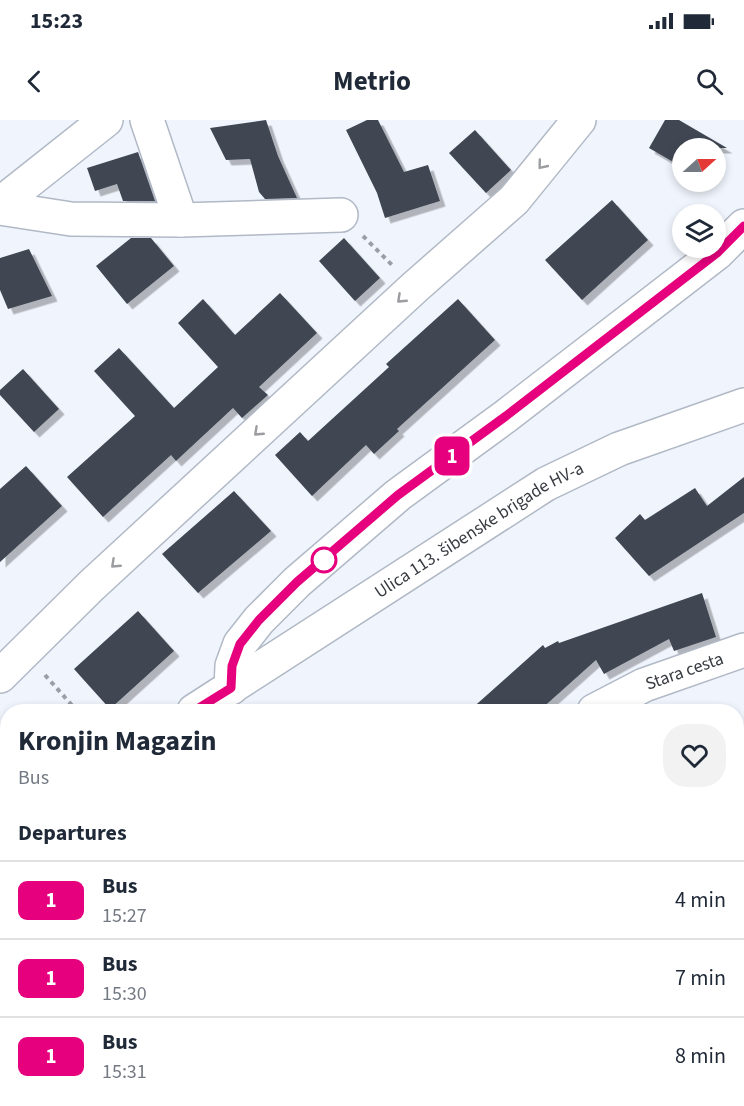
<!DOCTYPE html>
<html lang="en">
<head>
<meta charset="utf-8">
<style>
  body { margin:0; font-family:"Source Sans 3",sans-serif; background:#f2f2f3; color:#1f2937; height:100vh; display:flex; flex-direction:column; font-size:22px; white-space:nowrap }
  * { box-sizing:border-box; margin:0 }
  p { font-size:20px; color:#747a83 }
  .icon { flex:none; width:33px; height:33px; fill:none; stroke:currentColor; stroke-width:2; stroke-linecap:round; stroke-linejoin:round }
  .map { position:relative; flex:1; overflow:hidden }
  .side { position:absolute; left:0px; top:584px; width:744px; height:404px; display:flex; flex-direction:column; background:#fff; border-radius:24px 24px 0 0; box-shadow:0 3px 9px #0003 }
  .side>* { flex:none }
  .badge { padding:0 12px; border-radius:9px; font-size:21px; line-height:39px }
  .needle { width:39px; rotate:69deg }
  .buttons { position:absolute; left:672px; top:18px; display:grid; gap:12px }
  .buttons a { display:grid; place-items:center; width:54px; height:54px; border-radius:50%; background:#fff; box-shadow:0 3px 9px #0003; font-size:30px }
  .map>.badge { position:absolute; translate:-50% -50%; box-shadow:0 0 0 3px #fff }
  h2 { padding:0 18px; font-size:22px; line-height:54px }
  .round { display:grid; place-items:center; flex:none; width:63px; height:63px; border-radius:24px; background:#f2f2f3 }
  .overview { display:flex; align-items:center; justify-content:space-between; height:102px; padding:0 18px }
  h1 { font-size:28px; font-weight:700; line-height:45px }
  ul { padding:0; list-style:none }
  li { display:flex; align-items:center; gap:18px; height:78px; padding:0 18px; border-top:2px solid #e0e1e3 }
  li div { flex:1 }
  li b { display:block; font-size:22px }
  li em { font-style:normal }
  li .badge { min-width:66px; font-weight:700; text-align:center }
  .status { display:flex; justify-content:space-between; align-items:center; height:42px; padding:0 30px; background:#fff; direction:ltr }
  .status svg { height:16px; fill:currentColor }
  header { display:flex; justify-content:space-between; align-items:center; height:78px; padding:0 18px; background:#fff; font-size:27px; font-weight:700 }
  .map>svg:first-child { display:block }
  .green { fill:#d4e1f8 }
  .building { fill:#404752; filter:url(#shadow) }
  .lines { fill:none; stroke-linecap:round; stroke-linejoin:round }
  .minor-casing { stroke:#b1b9c6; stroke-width:36 }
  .major-casing { stroke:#b1b9c6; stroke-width:36 }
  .path { stroke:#9a9ea5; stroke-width:4; stroke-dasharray:4.5 4.5; stroke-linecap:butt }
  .minor { stroke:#fff; stroke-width:33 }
  .major { stroke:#fff; stroke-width:33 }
  .oneway { stroke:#9c9da0 }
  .line-casing { stroke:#fff; stroke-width:14 }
  .line { stroke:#e6007e; stroke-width:9 }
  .stop-dot { fill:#fff; stroke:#e6007e; stroke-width:3 }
  .labels { text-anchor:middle; stroke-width:6; stroke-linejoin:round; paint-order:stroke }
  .street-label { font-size:18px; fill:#383b41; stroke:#fff }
</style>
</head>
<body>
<div class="status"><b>15:23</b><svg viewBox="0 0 49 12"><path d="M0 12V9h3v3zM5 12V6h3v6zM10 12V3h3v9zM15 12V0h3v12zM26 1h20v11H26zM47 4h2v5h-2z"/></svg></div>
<header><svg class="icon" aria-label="back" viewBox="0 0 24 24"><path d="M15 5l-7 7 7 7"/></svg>Metrio<svg class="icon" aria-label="search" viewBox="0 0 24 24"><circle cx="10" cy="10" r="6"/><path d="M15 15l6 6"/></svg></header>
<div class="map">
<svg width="744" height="986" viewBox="0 0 744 986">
  <defs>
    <filter id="shadow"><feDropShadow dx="5.5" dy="5.5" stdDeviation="0" flood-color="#0004"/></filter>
  </defs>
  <rect width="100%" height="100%" fill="#f0f5fd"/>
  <path class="green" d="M744,707V986H644L647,980H736V730Z"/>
  <path class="building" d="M266,0L278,36L297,78L265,79L259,72L250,39L226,40L210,8Z
    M367,0H378L404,52L428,45L440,81L385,98L377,73L346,10Z
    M665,0H679L727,28H682V47L649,28Z
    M475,10L511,50L486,73L449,33Z
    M138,32L155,81H123L117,64L95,71L87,48Z
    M612,80L648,120L582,180L545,140Z
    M131,118H151L174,146L127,184L96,146Z
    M344,118L380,158L355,181L319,141Z
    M29,129L52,176L8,189L0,170V138Z
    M280,173L317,213L259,267L268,275L242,298L233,288L176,341L171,335L103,397L67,357L135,296L94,251L119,228L174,288L218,247L178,203L203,179L235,215Z
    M458,179L495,220L397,309L399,311L374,334L366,325L312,376L275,335L300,312L308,321L389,247L386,244Z
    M23,249L59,289L34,312L0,275V270Z
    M26,346L62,386L0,442V369Z
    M744,357V393L649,456L615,418L640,394L645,400L695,368L707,386Z
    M234,371L271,411L198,473L162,434Z
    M702,473L716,517L674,531L669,519L604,554L596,540L539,591H469L543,525L545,528L558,521L559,523Z
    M138,491L174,531L110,589L74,549Z"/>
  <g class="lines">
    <g class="minor-casing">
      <g id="minor">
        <path d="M147,0L181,100"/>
        <path d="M0,84L106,0"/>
        <path d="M0,88L71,99L181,100L341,95"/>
        <path d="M0,556L91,466L415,167L514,80L579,0"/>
        <path d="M231,568L232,546L240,524L259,500L297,462L398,375L506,296L717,133L744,106"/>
        <path id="s1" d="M594,591L644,565L744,530"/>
        <path d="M0,940L8,938"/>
        <path d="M289,986L296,980"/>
        <path d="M458,986L462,980"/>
      </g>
    </g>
    <g class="major-casing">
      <g id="major">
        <path id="s2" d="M194,591L546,364L619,329L744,285"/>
        <path d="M0,714L8,709"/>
      </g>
    </g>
    <path class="path" d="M363,116L392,145
      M45,555L77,591"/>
    <use href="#minor" class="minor"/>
    <use href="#major" class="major"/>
  </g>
  <defs><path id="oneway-chevron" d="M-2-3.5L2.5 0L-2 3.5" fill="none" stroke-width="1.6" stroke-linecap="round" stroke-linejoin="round" transform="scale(1.5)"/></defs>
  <g class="oneway">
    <use href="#oneway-chevron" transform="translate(542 45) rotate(129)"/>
    <use href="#oneway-chevron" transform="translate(401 179) rotate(137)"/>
    <use href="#oneway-chevron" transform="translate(258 312) rotate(137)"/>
    <use href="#oneway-chevron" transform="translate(115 444) rotate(137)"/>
  </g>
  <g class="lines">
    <g class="line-casing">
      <path id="line" d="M194,591L231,568L232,546L240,524L259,500L297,462L398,375L506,296L717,133L744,106"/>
    </g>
    <use href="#line" class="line"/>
  </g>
  <circle class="stop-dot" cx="324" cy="440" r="12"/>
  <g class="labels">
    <g class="street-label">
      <text dy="6" stroke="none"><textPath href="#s2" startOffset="338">Ulica 113. šibenske brigade HV-a</textPath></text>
      <text dy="6" stroke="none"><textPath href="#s1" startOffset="99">Stara cesta</textPath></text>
    </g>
  </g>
</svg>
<div class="buttons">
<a><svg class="needle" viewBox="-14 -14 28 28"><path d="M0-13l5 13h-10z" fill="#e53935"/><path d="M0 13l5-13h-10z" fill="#747a83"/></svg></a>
<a><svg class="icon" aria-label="layers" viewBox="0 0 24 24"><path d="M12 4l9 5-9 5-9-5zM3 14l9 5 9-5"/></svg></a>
</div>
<b class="badge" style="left:452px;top:336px;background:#e6007e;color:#fff">1</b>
<section class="side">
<div class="overview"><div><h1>Kronjin Magazin</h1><p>Bus</p></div><a class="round"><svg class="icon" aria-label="heart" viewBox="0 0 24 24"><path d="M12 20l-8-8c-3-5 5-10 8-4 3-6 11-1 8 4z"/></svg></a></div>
<h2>Departures</h2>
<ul>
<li><span class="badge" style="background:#e6007e;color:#fff">1</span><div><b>Bus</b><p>15:27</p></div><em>4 min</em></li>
<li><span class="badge" style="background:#e6007e;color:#fff">1</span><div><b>Bus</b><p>15:30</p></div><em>7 min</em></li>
<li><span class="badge" style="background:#e6007e;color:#fff">1</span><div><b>Bus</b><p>15:31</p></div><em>8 min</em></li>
</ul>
</section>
</div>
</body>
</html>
